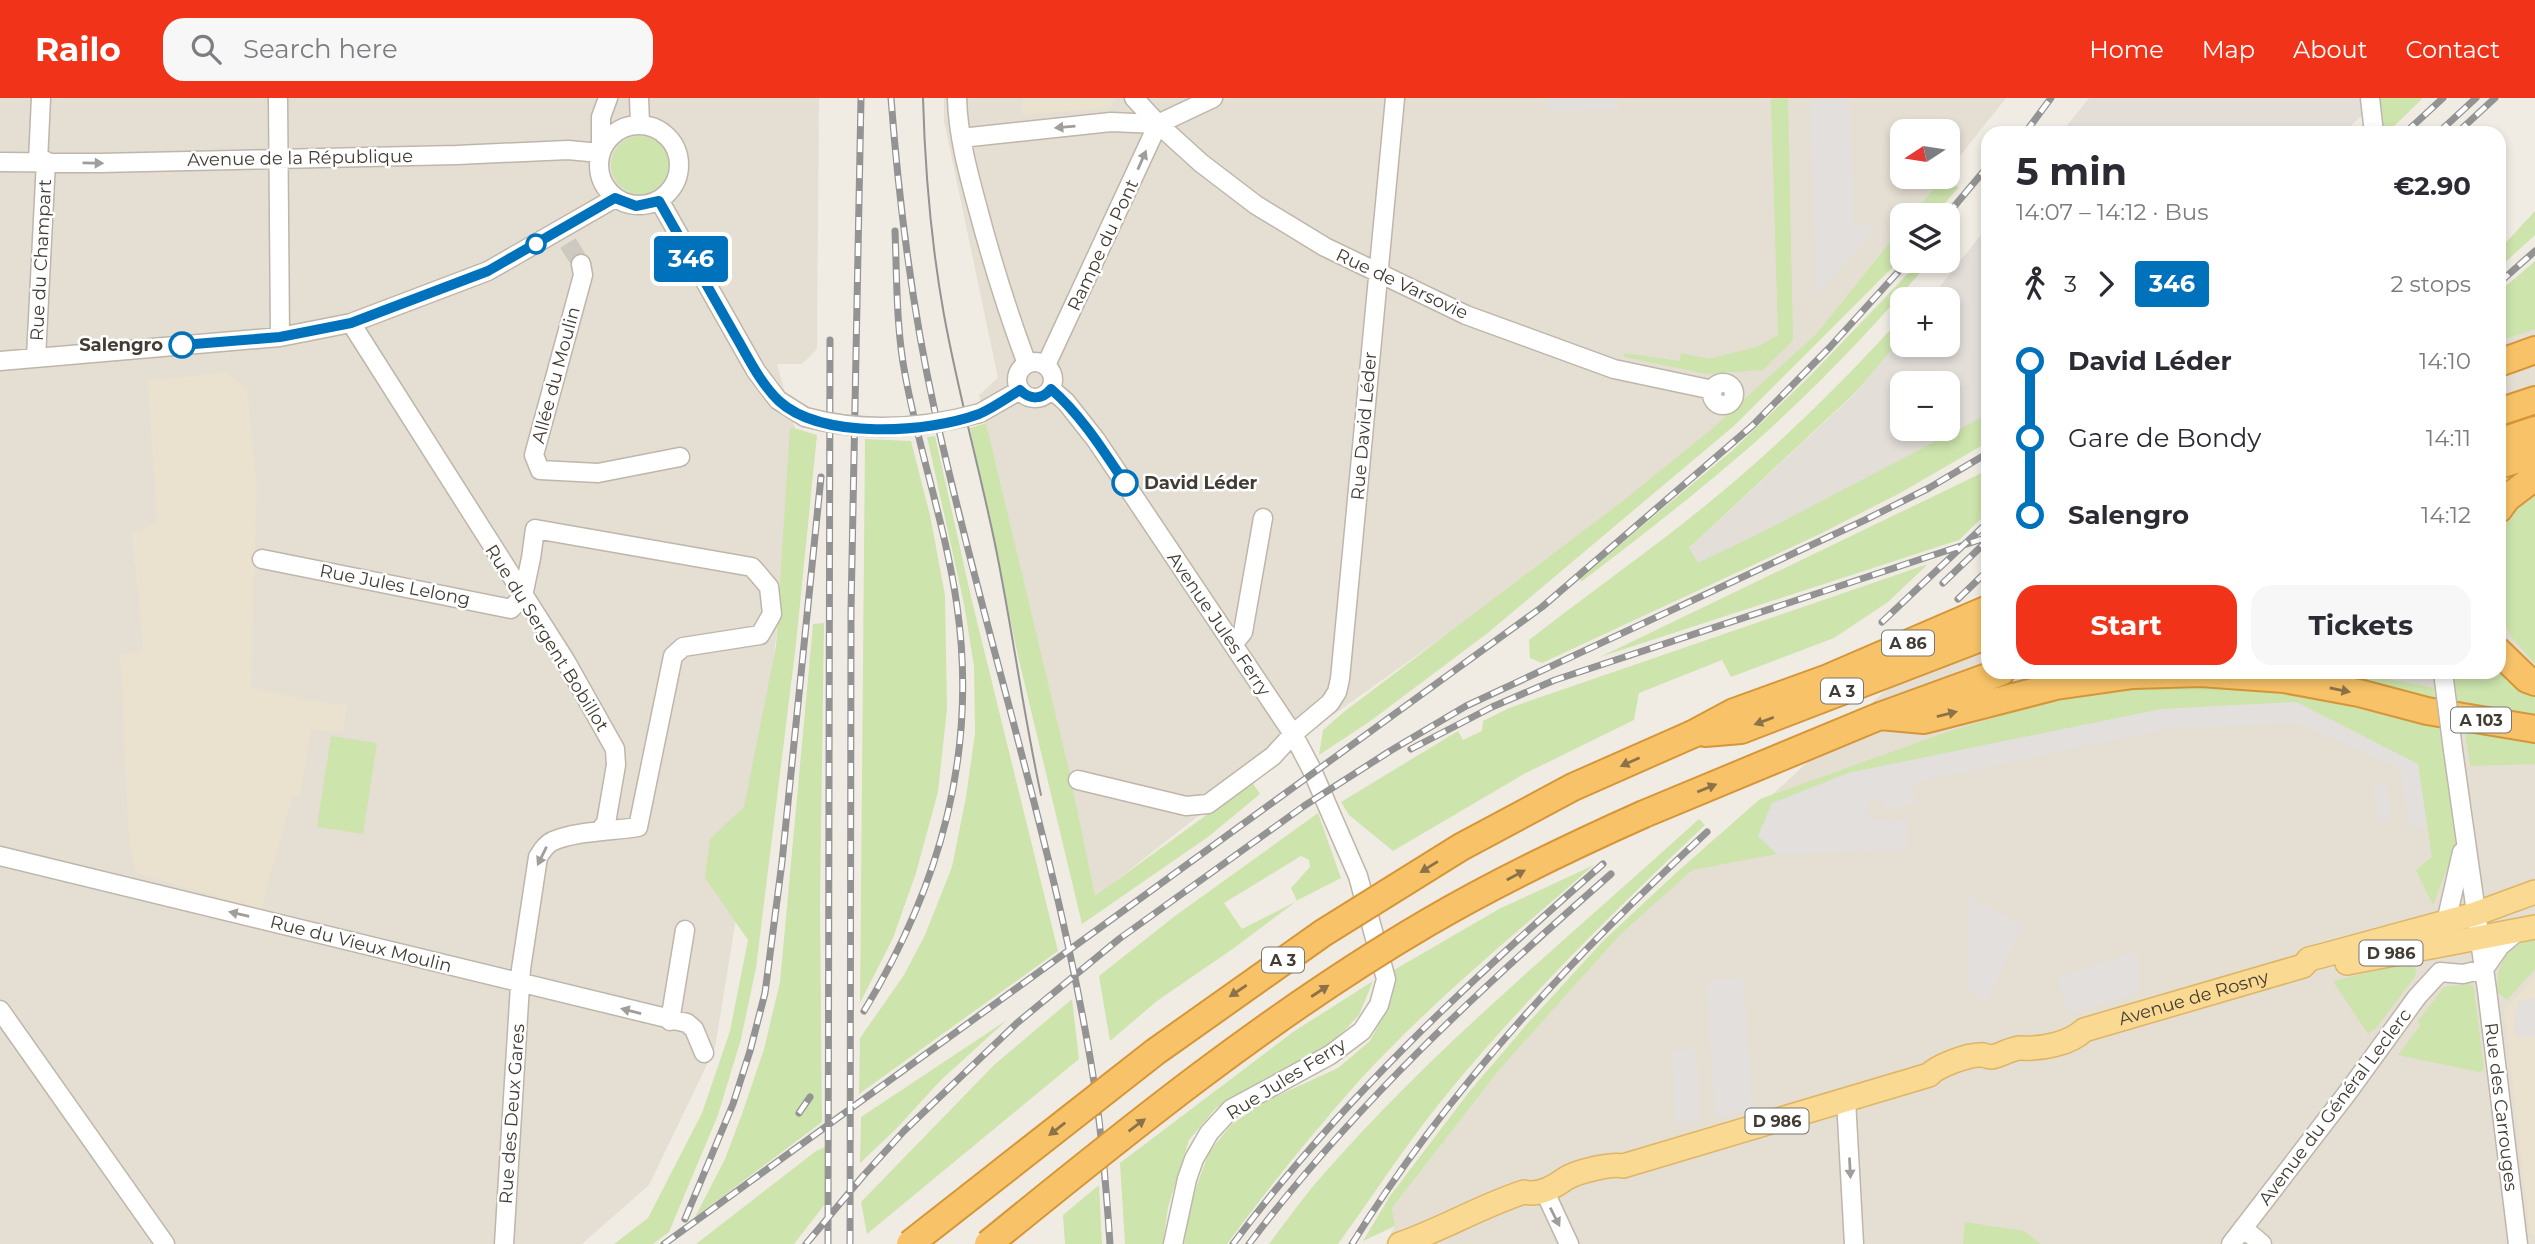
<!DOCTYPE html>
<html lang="en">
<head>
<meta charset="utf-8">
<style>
  body { margin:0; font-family:Montserrat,sans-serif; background:#f7f7f7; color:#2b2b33; height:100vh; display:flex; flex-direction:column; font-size:26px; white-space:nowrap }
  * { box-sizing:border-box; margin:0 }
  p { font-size:23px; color:#7c7c81 }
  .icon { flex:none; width:38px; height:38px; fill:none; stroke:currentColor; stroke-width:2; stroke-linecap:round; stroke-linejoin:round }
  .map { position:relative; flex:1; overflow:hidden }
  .panel { position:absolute; left:1981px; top:28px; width:525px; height:553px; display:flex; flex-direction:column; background:#fff; border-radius:21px; box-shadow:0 4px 10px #0003 }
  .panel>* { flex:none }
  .badge { padding:0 14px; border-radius:5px; font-size:24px; line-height:46px }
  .needle { width:46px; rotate:258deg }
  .controls { position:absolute; left:1890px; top:21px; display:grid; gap:14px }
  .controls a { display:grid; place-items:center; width:70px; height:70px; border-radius:14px; background:#fff; box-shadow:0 4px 10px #0003; font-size:35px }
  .map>.badge { position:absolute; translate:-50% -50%; box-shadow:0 0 0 4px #fff }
  .legs { display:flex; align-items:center; gap:10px; height:77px; padding:0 35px; font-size:23px }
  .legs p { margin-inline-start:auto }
  .summary { display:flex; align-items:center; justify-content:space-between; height:119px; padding:0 35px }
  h1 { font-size:38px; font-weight:700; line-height:52px }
  .cta { display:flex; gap:14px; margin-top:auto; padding:14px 35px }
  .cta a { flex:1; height:80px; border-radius:21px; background:#f1331a; color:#fff; font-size:28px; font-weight:700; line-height:80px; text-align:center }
  .cta a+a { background:#f7f7f7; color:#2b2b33 }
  ul { padding:0 35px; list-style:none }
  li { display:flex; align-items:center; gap:24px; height:77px; font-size:26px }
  li i { display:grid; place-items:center; width:10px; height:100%; margin:0 9px; background:currentColor }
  li i::after { content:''; width:18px; height:18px; margin:-9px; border:5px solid; border-radius:50%; background:#fff }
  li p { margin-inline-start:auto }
  li:first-child i { background:linear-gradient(#0000 50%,currentColor 0) }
  li:last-child i { background:linear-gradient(currentColor 50%,#0000 0) }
  header { display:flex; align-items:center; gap:42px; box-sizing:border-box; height:98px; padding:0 35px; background:#f1331a; color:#fff }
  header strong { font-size:33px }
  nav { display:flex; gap:38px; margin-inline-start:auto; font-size:24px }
  .search { width:490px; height:63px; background:#f7f7f7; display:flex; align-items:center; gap:18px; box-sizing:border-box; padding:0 24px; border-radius:21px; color:#7c7c81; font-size:26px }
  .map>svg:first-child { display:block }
  .residential { fill:#e5ded2 }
  .industrial { fill:#e3ded8; fill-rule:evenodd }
  .education { fill:#eae1ce }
  .green { fill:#cde4ad; fill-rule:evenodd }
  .parking { fill:#e2dfdc }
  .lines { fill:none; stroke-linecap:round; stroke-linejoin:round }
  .minor-tunnel { stroke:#cec9c0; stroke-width:18; stroke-dasharray:18 9; stroke-linecap:butt }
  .minor-casing { stroke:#bfb6aa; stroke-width:21 }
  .major-casing { stroke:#deb564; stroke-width:26 }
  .highway-casing { stroke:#d69638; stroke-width:30 }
  .minor { stroke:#fff; stroke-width:18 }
  .major { stroke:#fad993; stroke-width:23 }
  .highway { stroke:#f8c368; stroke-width:26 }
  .tram { stroke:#939393; stroke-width:2 }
  .rail-casing { stroke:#939393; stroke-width:7 }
  .rail { stroke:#fff; stroke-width:4.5; stroke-dasharray:13; stroke-linecap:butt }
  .minor-bridge-casing { stroke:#bfb6aa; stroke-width:21; stroke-linecap:butt }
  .highway-bridge-casing { stroke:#d69638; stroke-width:30; stroke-linecap:butt }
  .minor-bridge { stroke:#fff; stroke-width:18 }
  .highway-bridge { stroke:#f8c368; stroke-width:26 }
  .oneway { fill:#a09e9a }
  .oneway2 { fill:#8b7249 }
  .line-1-casing { stroke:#fff; stroke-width:16 }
  .line-1 { stroke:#0072bc; stroke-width:10 }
  .stop-1-dot { fill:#fff; stroke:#0072bc; stroke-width:3.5 }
  .labels { text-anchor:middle; stroke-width:5; stroke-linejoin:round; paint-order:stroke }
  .shield { fill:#fff; stroke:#7b7671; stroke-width:2 }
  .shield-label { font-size:16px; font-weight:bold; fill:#423c34 }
  .street-label { font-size:18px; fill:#423c34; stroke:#fff }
  .stop-label { font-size:18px; font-weight:bold; fill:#423c34; stroke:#fff; text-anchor:end }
</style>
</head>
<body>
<header>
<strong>Railo</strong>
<div class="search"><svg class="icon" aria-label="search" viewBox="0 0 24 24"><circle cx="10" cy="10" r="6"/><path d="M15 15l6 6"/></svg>Search here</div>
<nav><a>Home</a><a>Map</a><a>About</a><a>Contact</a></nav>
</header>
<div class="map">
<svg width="2535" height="1146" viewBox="0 0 2535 1146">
  <rect width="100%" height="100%" fill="#f1ece3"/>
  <path class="residential" d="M0,0H819L817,251L802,266H777L797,337L766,635L715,950L649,1087L582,1146H0Z
    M944,0H2006L1948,73V33H1902V79H1943L1912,117H1902V129L1817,235L1713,331L1662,374L1499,499L1267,664L1095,799L1070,676L979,297L998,280L944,23Z
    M2535,171V1146H1385L1395,1128L1392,1110L1500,971L1621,836L1988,498V574H2499V202Z"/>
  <path class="industrial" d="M2089,0H2381L2343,35H2061Z
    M1988,128V332L1697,475L1685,454L1857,294L1902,236V247H1948V201H1930ZM1902,285H1948V331H1902Z
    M2353,574H2432L2434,588L2402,583Z"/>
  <path class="education" d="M1021,0H1115L1110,10L1022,17Z
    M226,274L247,292L257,387L251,589L307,602L347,607L343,634L311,632L301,697H293L261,811L136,775L129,744L120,557L138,554L143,551L132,435L157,425L148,283Z
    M2535,878V1137L2530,1135L2504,912Z"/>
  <path class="green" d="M1771,0H1788L1793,242L1763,272L1706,276L1624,259V255L1680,263L1681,255L1709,261L1759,248L1778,237Z
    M2380,0H2423L2387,35H2384Z
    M611 67a29 29 0 1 1 58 0a29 29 0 1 1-58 0Z
    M1948,77L1958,90L1935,117H1912L1943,79Z
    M2535,113V137L2499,170V152Z
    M1902,129V157L1891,171L1735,327L1489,534L1369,624L1319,657L1323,632L1345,613L1619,406L1713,330L1817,235Z
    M1920,163H1930C1870,234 1803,304 1732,364C1683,406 1632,445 1581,484L1580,480L1733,352L1810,278Z
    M2535,163V231L2499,243V194Z
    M1902,219V239L1857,293L1689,450L1698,465L1768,431L1988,316V344L1902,394L1822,435L1542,565L1530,560L1529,542C1593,492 1661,445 1723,393C1787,339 1846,281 1902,219Z
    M986,325L1070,676L1095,798L1252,684L1260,696L1208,739L1082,826L1018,558L970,330Z
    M790,329L817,337L796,546L756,870L741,941L718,1017L669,1134L653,1146H614L648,1120L702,1015L730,933L748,842L705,780L710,741L744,709L776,548Z
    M935,338L972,503L1058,853L859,996L860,940L904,877L925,837L952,769L966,699L975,635L974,568L964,506L927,339Z
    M865,341L911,343L930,417L945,497L947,611L938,694L916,775L893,840L860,905Z
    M1988,372V414L1959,442L1600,559Z
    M2535,394V566L2512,540L2499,514V436L2512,412Z
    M1928,466L1888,504L1834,540L1731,579L1722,562L1639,595L1634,622L1524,676L1393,753L1349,717L1341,704L1458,633L1463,642L1482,633L1483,623L1509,610Z
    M824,525L820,806L822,1024L695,1119L725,1061L742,1016L764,951L780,884L813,526Z
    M2499,571L2535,595V619L2458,607L2454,574H2499Z
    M2312,574H2353L2434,590L2435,600Z
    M2205,584L2308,592L2439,625L2456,748L2433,807L2416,772L2432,759L2418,666L2296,604L2162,611L1848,675L1758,738L1777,756L1692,772L1621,836L1500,971L1392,1110L1395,1128L1363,1143L1390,1098L1469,994L1528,925L1603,843L1677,774L1760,701L1947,634L2034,608L2107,589Z
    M2465,634L2535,644V666L2470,668Z
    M331,638L377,645L363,736L317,729Z
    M1318,715L1341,780L1298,802L1234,850L1157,903L1110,943L1099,878L1175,818ZM1301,758L1309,762L1310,769L1291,790L1297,803L1242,831L1224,805Z
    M1699,721L1705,727C1616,811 1529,897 1451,991C1410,1040 1375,1095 1338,1146H1269C1288,1121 1307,1094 1328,1071C1441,943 1573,836 1699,721Z
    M1594,767C1514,837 1430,905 1358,984C1312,1036 1268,1090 1227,1146H1184L1191,1103L1209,1054L1231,1027L1264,1004L1338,970L1370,943L1392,901L1394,872L1499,811Z
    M2535,839V871L2507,902L2498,895C2495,863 2508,848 2535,839Z
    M2407,865L2415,869L2416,877L2378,928L2368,936L2333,883Z
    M1373,883L1359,917L1333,945L1262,982L1216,1010L1189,1042L1168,1109L1163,1146H1125L1120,1065L1293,934Z
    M2466,886L2473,887L2474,892L2484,972L2479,974L2398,957L2420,928L2418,923L2444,889Z
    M1072,901L1079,961L867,1136L861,1104L994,967Z
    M1007,922L941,982L896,1031L860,1065L861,1019Z
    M825,1049V1106L794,1146H696L816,1053Z
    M1099,1087L1102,1146H1065L1063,1117Z
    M1965,1124L2024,1133L2041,1146H1963Z"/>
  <path class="parking" d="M1548,0H1617V11L1548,13Z
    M1849,0L1854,126L1878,127L1817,198L1810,2Z
    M2296,604L2418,666L2427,729L2410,730L2400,671L2296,625L2172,630L1912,685L1916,705L1886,711L1883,700L1872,701L1865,712L1871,722L1908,723L1905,752L1777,756L1758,738L1772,705L1848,675L2162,611Z
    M2386,683L2391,722L2378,723L2373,685Z
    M1968,798L2023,827L1986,904L1968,893Z
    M2137,853L2139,894L2068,916L2057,879Z
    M1743,879L1752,1010L1715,1020L1707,883Z
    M2535,900V939H2520L2513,931L2519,903Z
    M1696,951L1700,1024L1676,1026L1672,954Z"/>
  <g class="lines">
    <path class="minor-tunnel" d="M568,145L581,166"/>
    <g class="minor-casing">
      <path id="minor" d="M278,0L280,239
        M639,0L640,26
        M957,0C958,38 968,74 978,111C992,164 1008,215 1027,266
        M1134,0L1158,26L1201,65L1256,107L1325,149L1466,217L1614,271L1713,292
        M2370,0L2374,35
        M599 67a40 40 0 1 1 80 0a40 40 0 1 1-80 0Z
        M961,40L1111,24L1158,26L1213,0
        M601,53V19L608,0
        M38,63L41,0
        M0,64L100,65L457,57L568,52L600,55
        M659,102L756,273L778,302L805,319
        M581,166L583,177L534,357L540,372L598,375L680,359
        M351,225L565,562L615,651L616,667L606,725L600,732
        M36,260L46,63
        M0,263L280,239L351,225L488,173L615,100
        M1017 282a18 18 0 1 1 36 0a18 18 0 1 1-36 0Z
        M1046,267L1158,26
        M1712 296a11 11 0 1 1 22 0a11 11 0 1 1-22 0Z
        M1051,291L1066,304L1096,342L1293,636L1311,670L1358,778L1386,881L1379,907L1362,933L1330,957L1231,1011L1209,1035L1194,1061L1187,1081L1173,1146
        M980,315L1020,292
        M262,461L511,511L523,498L531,460L535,431L752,469L769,489L772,516L760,537L683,549L673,558L638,729C613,733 576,733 553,743C546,746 542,753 538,759L521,871L504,1146
        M1234,545L1243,534L1263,420
        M2453,652L2487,892L2518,1146
        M1078,682L1186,708L1208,706L1273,658L1293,636L1330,605L1337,594L1340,581L1395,0
        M0,758L687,925L694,931L704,955
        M2444,833L2462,754
        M2440,874L2463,876L2484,871L2500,848L2519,832
        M0,912L165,1146
        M670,923L685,832
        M1846,1002L1854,1146
        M1544,1092L1569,1146
        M2243,1130L2262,1146
        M2231,1146L2348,994L2417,899L2440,874"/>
    </g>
    <g class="major-casing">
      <g id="major">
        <path d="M2347,865L2535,829"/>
        <path id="s1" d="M1400,1146C1443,1131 1481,1108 1524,1094C1538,1098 1554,1089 1565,1081C1575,1074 1612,1065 1623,1068L1929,977C1937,968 1967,957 1980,957C1984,956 1987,959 1991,959C2001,958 2012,949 2022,950C2041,951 2070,946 2084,932L2303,868L2309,861L2321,858L2475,816L2535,794"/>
      </g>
    </g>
    <g class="highway-casing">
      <path id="highway" d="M2499,265L2535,252
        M2499,314L2535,302
        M2499,344L2535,332
        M2499,367L2535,356
        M2499,411L2507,400L2535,379
        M2499,554L2527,581L2535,584
        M1880,618L1924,622L2056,588L2133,577L2201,575L2284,581L2359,595L2427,613L2535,631
        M1705,635L1741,632L1988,537
        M1693,636L1734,614L1828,580L1988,511
        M1644,716L1880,618L2001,574"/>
    </g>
    <use href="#minor" class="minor"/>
    <use href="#major" class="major"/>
    <use href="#highway" class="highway"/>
    <path class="tram" d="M923,0C925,73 931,145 944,217C958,294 979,369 995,446C1012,529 1023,614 1041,697"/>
    <g class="rail-casing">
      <path id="rail" d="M891,0C899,106 912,210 935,314C983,532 1054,745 1091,965C1101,1025 1106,1085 1110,1146
        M2025,35L2051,0
        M2405,35L2443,0
        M2438,35L2476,0
        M2457,35L2495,0
        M1947,117L1988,68
        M2499,185L2535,153
        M1943,485L1988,442
        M1958,501L1988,472
        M1882,524L1988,424
        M1411,651L1492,609L1555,582L1988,439
        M864,913C940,788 978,655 957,508C946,429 919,354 905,276C896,229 897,180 895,133
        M799,1015L810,999
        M685,1121L733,1006L750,953L765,895L782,764L821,379
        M664,1146L1542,509L1752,328L1830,249L1908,163
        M806,1146L863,1078L904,1033L1017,925L1119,841L1304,708L1390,653L1466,608L1865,422L1929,390L1988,355
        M828,1146L830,242
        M850,1146L851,513L861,0
        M1233,1146C1340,1003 1469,883 1603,766
        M1249,1146C1354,1007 1481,890 1611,776
        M1352,1146C1449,990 1573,858 1707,734"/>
    </g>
    <use href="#rail" class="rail"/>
    <g class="minor-bridge-casing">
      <path id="minor-bridge" d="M805,319C864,335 922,331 980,315
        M2443,574L2453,652"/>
    </g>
    <g class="highway-bridge-casing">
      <path id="highway-bridge" d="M910,1146L1155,954L1323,835L1461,749L1573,689L1693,636
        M988,1146C1128,1032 1270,917 1427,825C1497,784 1570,749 1644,716"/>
    </g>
    <use href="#minor-bridge" class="minor-bridge"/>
    <use href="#highway-bridge" class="highway-bridge"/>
  </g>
  <defs><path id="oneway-solid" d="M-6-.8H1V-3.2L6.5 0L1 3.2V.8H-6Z" transform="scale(1.75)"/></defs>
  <g class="oneway">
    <use href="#oneway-solid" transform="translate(1065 29) rotate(175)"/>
    <use href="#oneway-solid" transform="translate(1142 62) rotate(-66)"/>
    <use href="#oneway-solid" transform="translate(93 65) rotate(1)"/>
    <use href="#oneway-solid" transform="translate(542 758) rotate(116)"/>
    <use href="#oneway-solid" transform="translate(239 816) rotate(-167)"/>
    <use href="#oneway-solid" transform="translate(631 913) rotate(-166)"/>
    <use href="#oneway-solid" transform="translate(1850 1070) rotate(87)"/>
    <use href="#oneway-solid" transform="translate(1555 1119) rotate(63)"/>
  </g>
  <g class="oneway2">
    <use href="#oneway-solid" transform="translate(2340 592) rotate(11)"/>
    <use href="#oneway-solid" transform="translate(1947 616) rotate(-14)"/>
    <use href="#oneway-solid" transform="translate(1764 623) rotate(159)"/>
    <use href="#oneway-solid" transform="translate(1630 664) rotate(156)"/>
    <use href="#oneway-solid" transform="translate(1707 690) rotate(-22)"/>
    <use href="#oneway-solid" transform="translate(1429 769) rotate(148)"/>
    <use href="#oneway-solid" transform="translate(1516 777) rotate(-28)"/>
    <use href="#oneway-solid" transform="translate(1238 893) rotate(146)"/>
    <use href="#oneway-solid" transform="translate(1320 893) rotate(-33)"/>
    <use href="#oneway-solid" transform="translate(1137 1027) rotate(-37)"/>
    <use href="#oneway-solid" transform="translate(1057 1031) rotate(142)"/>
  </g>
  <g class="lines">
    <g class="line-1-casing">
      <path id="line-1" d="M182,247L280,239L351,225L488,173L615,100L636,108L659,103C684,147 709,192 735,237C748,259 760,285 779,303C821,342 928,335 979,316C993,310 1007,300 1020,292C1030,302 1042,302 1051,291C1081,317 1103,352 1125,385"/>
    </g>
    <use href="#line-1" class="line-1"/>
  </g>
  <g class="stop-1-dot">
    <circle cx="536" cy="146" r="9"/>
    <circle cx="182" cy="247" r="12"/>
    <circle cx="1125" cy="385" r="12"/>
  </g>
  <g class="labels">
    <g class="shield">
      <rect x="1882" y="532.5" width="52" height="25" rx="5"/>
      <rect x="1821" y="580.5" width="42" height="25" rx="5"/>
      <rect x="2451" y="609.5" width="60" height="25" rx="5"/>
      <rect x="2359.5" y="842.5" width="63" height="25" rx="5"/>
      <rect x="1262" y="849.5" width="42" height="25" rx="5"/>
      <rect x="1745.5" y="1010.5" width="63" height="25" rx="5"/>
    </g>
    <g class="shield-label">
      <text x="1908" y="551">A 86</text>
      <text x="1842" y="599">A 3</text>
      <text x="2481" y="628">A 103</text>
      <text x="2391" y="861">D 986</text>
      <text x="1283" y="868">A 3</text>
      <text x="1777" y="1029">D 986</text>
    </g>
    <g class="street-label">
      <text transform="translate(300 60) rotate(-1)" y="6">Avenue de la République</text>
      <text transform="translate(1103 147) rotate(-65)" y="6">Rampe du Pont</text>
      <text transform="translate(41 162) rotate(-87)" y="6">Rue du Champart</text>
      <text transform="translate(1402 186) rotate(25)" y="6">Rue de Varsovie</text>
      <text transform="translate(556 277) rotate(-75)" y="6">Allée du Moulin</text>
      <text transform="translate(1364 328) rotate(-85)" y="6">Rue David Léder</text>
      <text transform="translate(395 487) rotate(11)" y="6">Rue Jules Lelong</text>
      <text transform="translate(1219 526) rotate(56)" y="6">Avenue Jules Ferry</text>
      <text transform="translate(547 540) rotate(58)" y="6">Rue du Sergent Bobillot</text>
      <text transform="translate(361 846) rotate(14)" y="6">Rue du Vieux Moulin</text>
      <text dy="6" stroke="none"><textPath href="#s1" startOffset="838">Avenue de Rosny</textPath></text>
      <text transform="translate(1286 981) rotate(-32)" y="6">Rue Jules Ferry</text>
      <text transform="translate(2335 1009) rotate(-53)" y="6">Avenue du Général Leclerc</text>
      <text transform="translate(2501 1009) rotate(83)" y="6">Rue des Carrouges</text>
      <text transform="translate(512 1016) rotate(-86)" y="6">Rue des Deux Gares</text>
    </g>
    <g class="stop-label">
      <text x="163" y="253">Salengro</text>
      <text x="1144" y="391" text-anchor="start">David Léder</text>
    </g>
  </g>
</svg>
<div class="controls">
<a><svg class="needle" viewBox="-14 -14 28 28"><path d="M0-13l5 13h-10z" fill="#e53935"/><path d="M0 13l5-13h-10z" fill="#7c7c81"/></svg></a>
<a><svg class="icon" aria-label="layers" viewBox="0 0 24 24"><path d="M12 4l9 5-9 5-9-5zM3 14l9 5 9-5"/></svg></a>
<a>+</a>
<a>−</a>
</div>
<b class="badge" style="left:691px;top:161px;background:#0072bc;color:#fff">346</b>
<section class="panel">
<div class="summary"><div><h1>5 min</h1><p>14:07 – 14:12 · Bus</p></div><b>€2.90</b></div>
<div class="legs"><svg class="icon" aria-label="walk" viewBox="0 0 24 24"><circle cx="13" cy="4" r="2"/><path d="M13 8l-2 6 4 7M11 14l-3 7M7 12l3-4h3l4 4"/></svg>3<svg class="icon" aria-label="forward" viewBox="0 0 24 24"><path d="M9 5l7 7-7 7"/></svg><b class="badge" style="background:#0072bc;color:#fff">346</b><p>2 stops</p></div>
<ul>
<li><i style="color:#0072bc"></i><b>David Léder</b><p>14:10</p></li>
<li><i style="color:#0072bc"></i><span>Gare de Bondy</span><p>14:11</p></li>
<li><i style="color:#0072bc"></i><b>Salengro</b><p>14:12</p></li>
</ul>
<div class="cta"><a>Start</a><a>Tickets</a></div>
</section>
</div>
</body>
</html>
